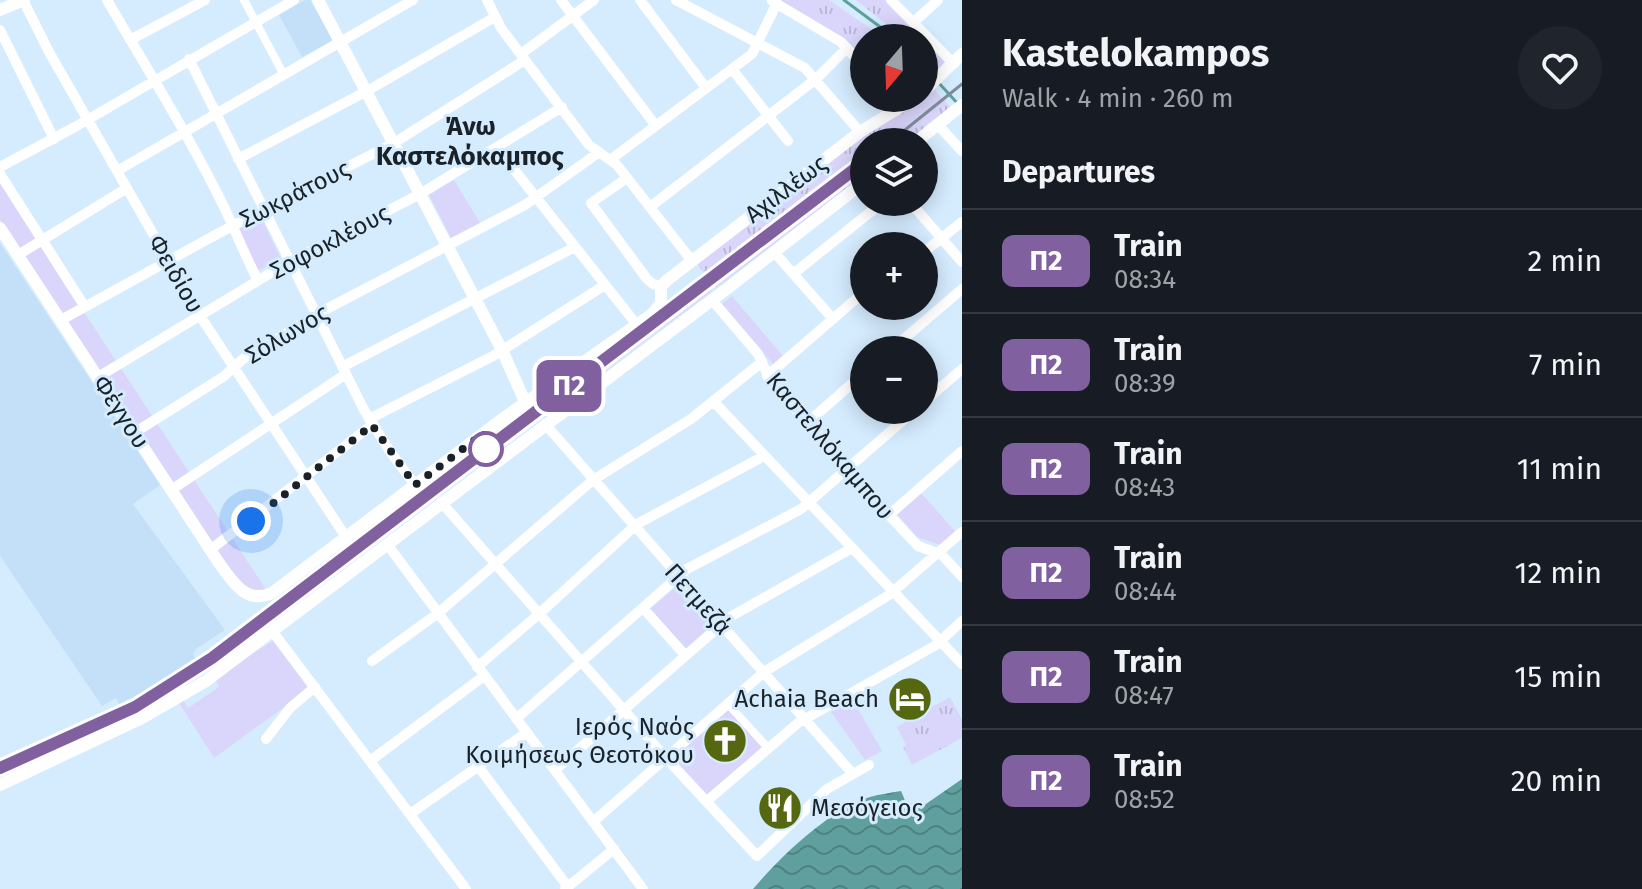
<!DOCTYPE html>
<html lang="en">
<head>
<meta charset="utf-8">
<style>
  body { margin:0; font-family:"Fira Sans",sans-serif; background:#20242c; color:#f1f3f6; height:100vh; display:flex; flex-direction:column; font-size:30px; white-space:nowrap }
  * { box-sizing:border-box; margin:0 }
  p { font-size:26px; color:#9ea1a6 }
  .icon { flex:none; width:44px; height:44px; fill:none; stroke:currentColor; stroke-width:2; stroke-linecap:round; stroke-linejoin:round }
  .map { position:relative; flex:1; overflow:hidden }
  .side { display:flex; flex-direction:column; background:#171b24; width:680px }
  .side>* { flex:none }
  .badge { padding:0 16px; border-radius:12px; font-size:28px; line-height:52px }
  .needle { width:52px; rotate:199deg }
  .buttons { position:absolute; left:850px; top:24px; display:grid; gap:16px }
  .buttons a { display:grid; place-items:center; width:88px; height:88px; border-radius:50%; background:#171b24; box-shadow:0 4px 20px #0003; font-size:40px }
  .you { position:absolute; width:40px; height:40px; margin:-20px; border:6px solid #fff; border-radius:50%; background:#1a73e8; box-shadow:0 0 0 12px #1a73e833 }
  .map>.badge { position:absolute; translate:-50% -50%; box-shadow:0 0 0 4px #fff }
  h2 { padding:0 40px; font-size:30px; line-height:72px }
  .round { display:grid; place-items:center; flex:none; width:84px; height:84px; border-radius:42px; background:#20242c }
  .headline { display:flex; align-items:center; justify-content:space-between; height:136px; padding:0 40px }
  h1 { font-size:38px; font-weight:700; line-height:60px }
  ul { padding:0; list-style:none }
  li { display:flex; align-items:center; gap:24px; height:104px; padding:0 40px; border-top:2px solid #363941 }
  li div { flex:1 }
  li b { display:block; font-size:30px }
  li em { font-style:normal }
  li .badge { min-width:88px; font-weight:700; text-align:center }
  main { display:flex; flex:1; min-height:0 }
  .map>svg:first-child { display:block }
  .built { fill:#c3e0f8 }
  .grass { fill:url(#grass-tufts) }
  .park { fill:#dad6fb }
  .water { fill:url(#water-waves) }
  .lines { fill:none; stroke-linecap:round; stroke-linejoin:round }
  .stream { stroke:#5fa09f; stroke-width:3 }
  .pedestrian { stroke:#fff; stroke-width:8 }
  .minor { stroke:#fff; stroke-width:10 }
  .tertiary { stroke:#fff; stroke-width:12 }
  .rail { stroke:#7e8e9b; stroke-width:3 }
  .line-casing { stroke:#fff; stroke-width:18 }
  .line { stroke:#81609f; stroke-width:12 }
  .walk { stroke:#1a2229; stroke-width:8; stroke-dasharray:0 14.4 }
  .stop-dot { fill:#fff; stroke:#81609f; stroke-width:4 }
  .labels { text-anchor:middle; stroke-width:6; stroke-linejoin:round; paint-order:stroke }
  .street-label { font-size:24px; fill:#1a2229; stroke:#d5ecfe }
  .poi-label { font-size:24px; fill:#1a2229; stroke:#d5ecfe; text-anchor:end }
  .neighbourhood-label { font-size:26px; font-weight:bold; fill:#1a2229; stroke:#d5ecfe }
</style>
</head>
<body>
<main>
<div class="map">
<svg width="962" height="889" viewBox="0 0 962 889">
  <defs>
    <pattern id="grass-tufts" width="24" height="20" patternUnits="userSpaceOnUse" patternTransform="scale(2)"><rect width="24" height="20" fill="#dad6fb"/><path d="M3 7l-1-3M5 7V3M7 7l1-3M15 17l-1-3M17 17v-4M19 17l1-3" fill="none" stroke="#bab7d7"/></pattern>
    <pattern id="water-waves" width="16" height="10" patternUnits="userSpaceOnUse" patternTransform="scale(2)"><rect width="16" height="10" fill="#5fa09f"/><path d="M0 5q4-4 8 0t8 0" fill="none" stroke="#4e8282"/></pattern>
  </defs>
  <rect width="100%" height="100%" fill="#d5ecfe"/>
  <path class="built" d="M305,0H310L333,40L302,57L279,15Z
    M0,243L160,485L133,504L225,630L196,649L193,654L196,660L169,679L119,704L116,698L102,706L0,556Z
    M707,277L711,282L210,663L146,703L0,771V765L126,708L181,675L253,623Z"/>
  <path class="grass" d="M779,0H829L884,38H864V58L845,39Z
    M856,0H885L942,56L944,60L943,67L937,73L924,59V38H904Z
    M935,90L952,109L908,142H864V175L716,288L697,264L859,137Z
    M707,285L712,291L538,421L534,415Z
    M950,697L962,719V738L912,765L903,747L906,745L897,727Z"/>
  <path class="park" d="M0,180L37,239L20,250L0,219Z
    M454,180L480,223L451,238L429,195Z
    M261,217L281,259L257,271L235,230Z
    M41,244L81,305L63,315L23,256Z
    M732,296L783,356L774,365L722,304Z
    M84,312L267,591H244L66,322Z
    M921,493L955,531L940,545L917,537L897,514Z
    M677,586L712,625L685,649L650,609Z
    M273,641L309,689L214,758L178,701L182,699L188,708L219,687L214,677Z
    M853,700L882,751L865,760L831,712Z
    M728,704L768,748L707,801L666,758Z"/>
  <path class="water" d="M962,779V889H753C780,857 830,809 870,797C880,794 891,793 901,791L912,817L915,815L910,803L923,806Z"/>
  <g class="lines">
    <path class="stream" d="M844,0L895,38
      M924,66L932,75
      M937,81L959,105"/>
    <path class="pedestrian" d="M244,0L284,75
      M728,704L768,748"/>
    <path class="minor" d="M23,0L49,52L200,316L346,537
      M107,0C147,69 190,137 225,209C236,233 246,257 258,281
      M487,0L501,28L589,145L617,165L692,261
      M561,0L656,126
      M640,0L706,88
      M676,0L805,68L860,132
      M891,0L954,64
      M772,1L841,42L864,67
      M915,21L938,0
      M0,30L54,139
      M130,40L205,0
      M521,54L594,0
      M189,59L363,408L389,450L415,485
      M732,69L788,141
      M938,125L962,151
      M497,148L637,325
      M238,159L367,91L495,17
      M610,160L752,54L777,3
      M0,167L75,127L294,0
      M117,171L413,0
      M0,174L85,307
      M627,178L591,203L647,279L653,284L662,286
      M910,202L962,262
      M650,207L816,79L847,48
      M774,252L833,319
      M924,252L962,222
      M18,255L127,188
      M793,274L883,202
      M712,300L758,354L771,382L889,515L918,546L942,555L962,577
      M61,320L219,233L394,143L525,60
      M891,350L962,289
      M342,367L575,247
      M767,376L864,292
      M98,377L289,262L420,194L562,107
      M714,402L962,664
      M924,402L962,369
      M369,419L493,356L605,285
      M807,423L864,373
      M545,424L852,773
      M134,433L223,377L243,359L317,314L525,205L598,153
      M171,490L346,374
      M441,502L666,758L757,856L827,789L869,765
      M889,515L962,451
      M387,544L643,889
      M210,550L372,425
      M643,608L685,655
      M273,632L466,889
      M372,661L437,614L593,480L691,419L762,362
      M477,667L539,614L637,524L764,456
      M516,719L687,569L801,509L915,410
      M266,739L290,708L315,687
      M370,761L484,676
      M478,766L568,887
      M555,770L730,617L852,548
      M707,801L798,723L936,645L962,621
      M410,814L526,733
      M593,822L764,672L889,595L962,532
      M565,889L614,849"/>
    <path class="tertiary" d="M318,0L502,350L526,404
      M0,10L24,0
      M924,91L962,54
      M916,142L962,105
      M0,228L219,563C232,581 246,605 272,593L505,417L651,315L661,304V287L666,281L860,132L915,98
      M0,785L142,718L206,681L728,288L864,182"/>
    <path class="rail" d="M890,142L962,84
      M0,768L135,707L212,658L864,162"/>
  </g>
  <g class="lines">
    <g class="line-casing">
      <path id="line" d="M0,768L135,707L212,658L864,162"/>
    </g>
    <use href="#line" class="line"/>
    <path class="walk" d="M251,521L372,425L415,485L484,433L486,449"/>
  </g>
  <defs>
    <g id="hotel-disc" transform="scale(2.3)"><circle r="9.5" fill="#556711" stroke="#d5ecfe"/><path d="M-6-4.5h1.5V1H6V5H4.5V3h-9V5H-6ZM-4 0a1.8 1.8 0 1 1 3.6 0ZM.5 0V-2.5h3Q6-2.5 6 0Z" fill="#fff"/></g>
    <g id="church-disc" transform="scale(2.3)"><circle r="9.5" fill="#556711" stroke="#d5ecfe"/><path d="M-1.2-6h2.4v3.5h3.3v2.4h-3.3V6h-2.4V-.1h-3.3v-2.4h3.3Z" fill="#fff"/></g>
    <g id="restaurant-disc" transform="scale(2.3)"><circle r="9.5" fill="#556711" stroke="#d5ecfe"/><path d="M-5-6h1v4h1v-4h1v4h1v-4h1v5L-1.5 .5V6h-2V.5L-5-1ZM5-6V6H3V1.5H1.5Q1.5-4 5-6Z" fill="#fff"/></g>
  </defs>
  <g fill-rule="evenodd">
    <use href="#hotel-disc" x="910" y="699"/>
    <use href="#church-disc" x="725" y="741"/>
    <use href="#restaurant-disc" x="780" y="808"/>
  </g>
  <circle class="stop-dot" cx="486" cy="449" r="16"/>
  <g class="labels">
    <g class="street-label">
      <text transform="translate(786 189) rotate(-37)" y="8">Αχιλλέως</text>
      <text transform="translate(295 194) rotate(-27)" y="8">Σωκράτους</text>
      <text transform="translate(330 242) rotate(-28)" y="8">Σοφοκλέους</text>
      <text transform="translate(176 274) rotate(60)" y="8">Φειδίου</text>
      <text transform="translate(287 334) rotate(-31)" y="8">Σόλωνος</text>
      <text transform="translate(121 412) rotate(57)" y="8">Φέγγου</text>
      <text transform="translate(830 446) rotate(50)" y="8">Καστελλόκαμπου</text>
      <text transform="translate(698 599) rotate(48)" y="8">Πετμεζά</text>
    </g>
    <g class="poi-label">
      <text x="879" y="707">Achaia Beach</text>
      <text x="694" y="735">Ιερός Ναός<tspan x="694" dy="28">Κοιμήσεως Θεοτόκου</tspan></text>
      <text x="811" y="816" text-anchor="start">Μεσόγειος</text>
    </g>
    <g class="neighbourhood-label">
      <text x="470" y="135">Άνω<tspan x="470" dy="30">Καστελόκαμπος</tspan></text>
    </g>
  </g>
</svg>
<div class="buttons">
<a><svg class="needle" viewBox="-14 -14 28 28"><path d="M0-13l5 13h-10z" fill="#e53935"/><path d="M0 13l5-13h-10z" fill="#9ea1a6"/></svg></a>
<a><svg class="icon" aria-label="layers" viewBox="0 0 24 24"><path d="M12 4l9 5-9 5-9-5zM3 14l9 5 9-5"/></svg></a>
<a>+</a>
<a>−</a>
</div>
<div class="you" style="left:251px;top:521px"></div>
<b class="badge" style="left:569px;top:386px;background:#81609f;color:#fff">Π2</b>
</div>
<section class="side">
<div class="headline"><div><h1>Kastelokampos</h1><p>Walk · 4 min · 260 m</p></div><a class="round"><svg class="icon" aria-label="heart" viewBox="0 0 24 24"><path d="M12 20l-8-8c-3-5 5-10 8-4 3-6 11-1 8 4z"/></svg></a></div>
<h2>Departures</h2>
<ul>
<li><span class="badge" style="background:#81609f;color:#fff">Π2</span><div><b>Train</b><p>08:34</p></div><em>2 min</em></li>
<li><span class="badge" style="background:#81609f;color:#fff">Π2</span><div><b>Train</b><p>08:39</p></div><em>7 min</em></li>
<li><span class="badge" style="background:#81609f;color:#fff">Π2</span><div><b>Train</b><p>08:43</p></div><em>11 min</em></li>
<li><span class="badge" style="background:#81609f;color:#fff">Π2</span><div><b>Train</b><p>08:44</p></div><em>12 min</em></li>
<li><span class="badge" style="background:#81609f;color:#fff">Π2</span><div><b>Train</b><p>08:47</p></div><em>15 min</em></li>
<li><span class="badge" style="background:#81609f;color:#fff">Π2</span><div><b>Train</b><p>08:52</p></div><em>20 min</em></li>
</ul>
</section>
</main>
</body>
</html>
